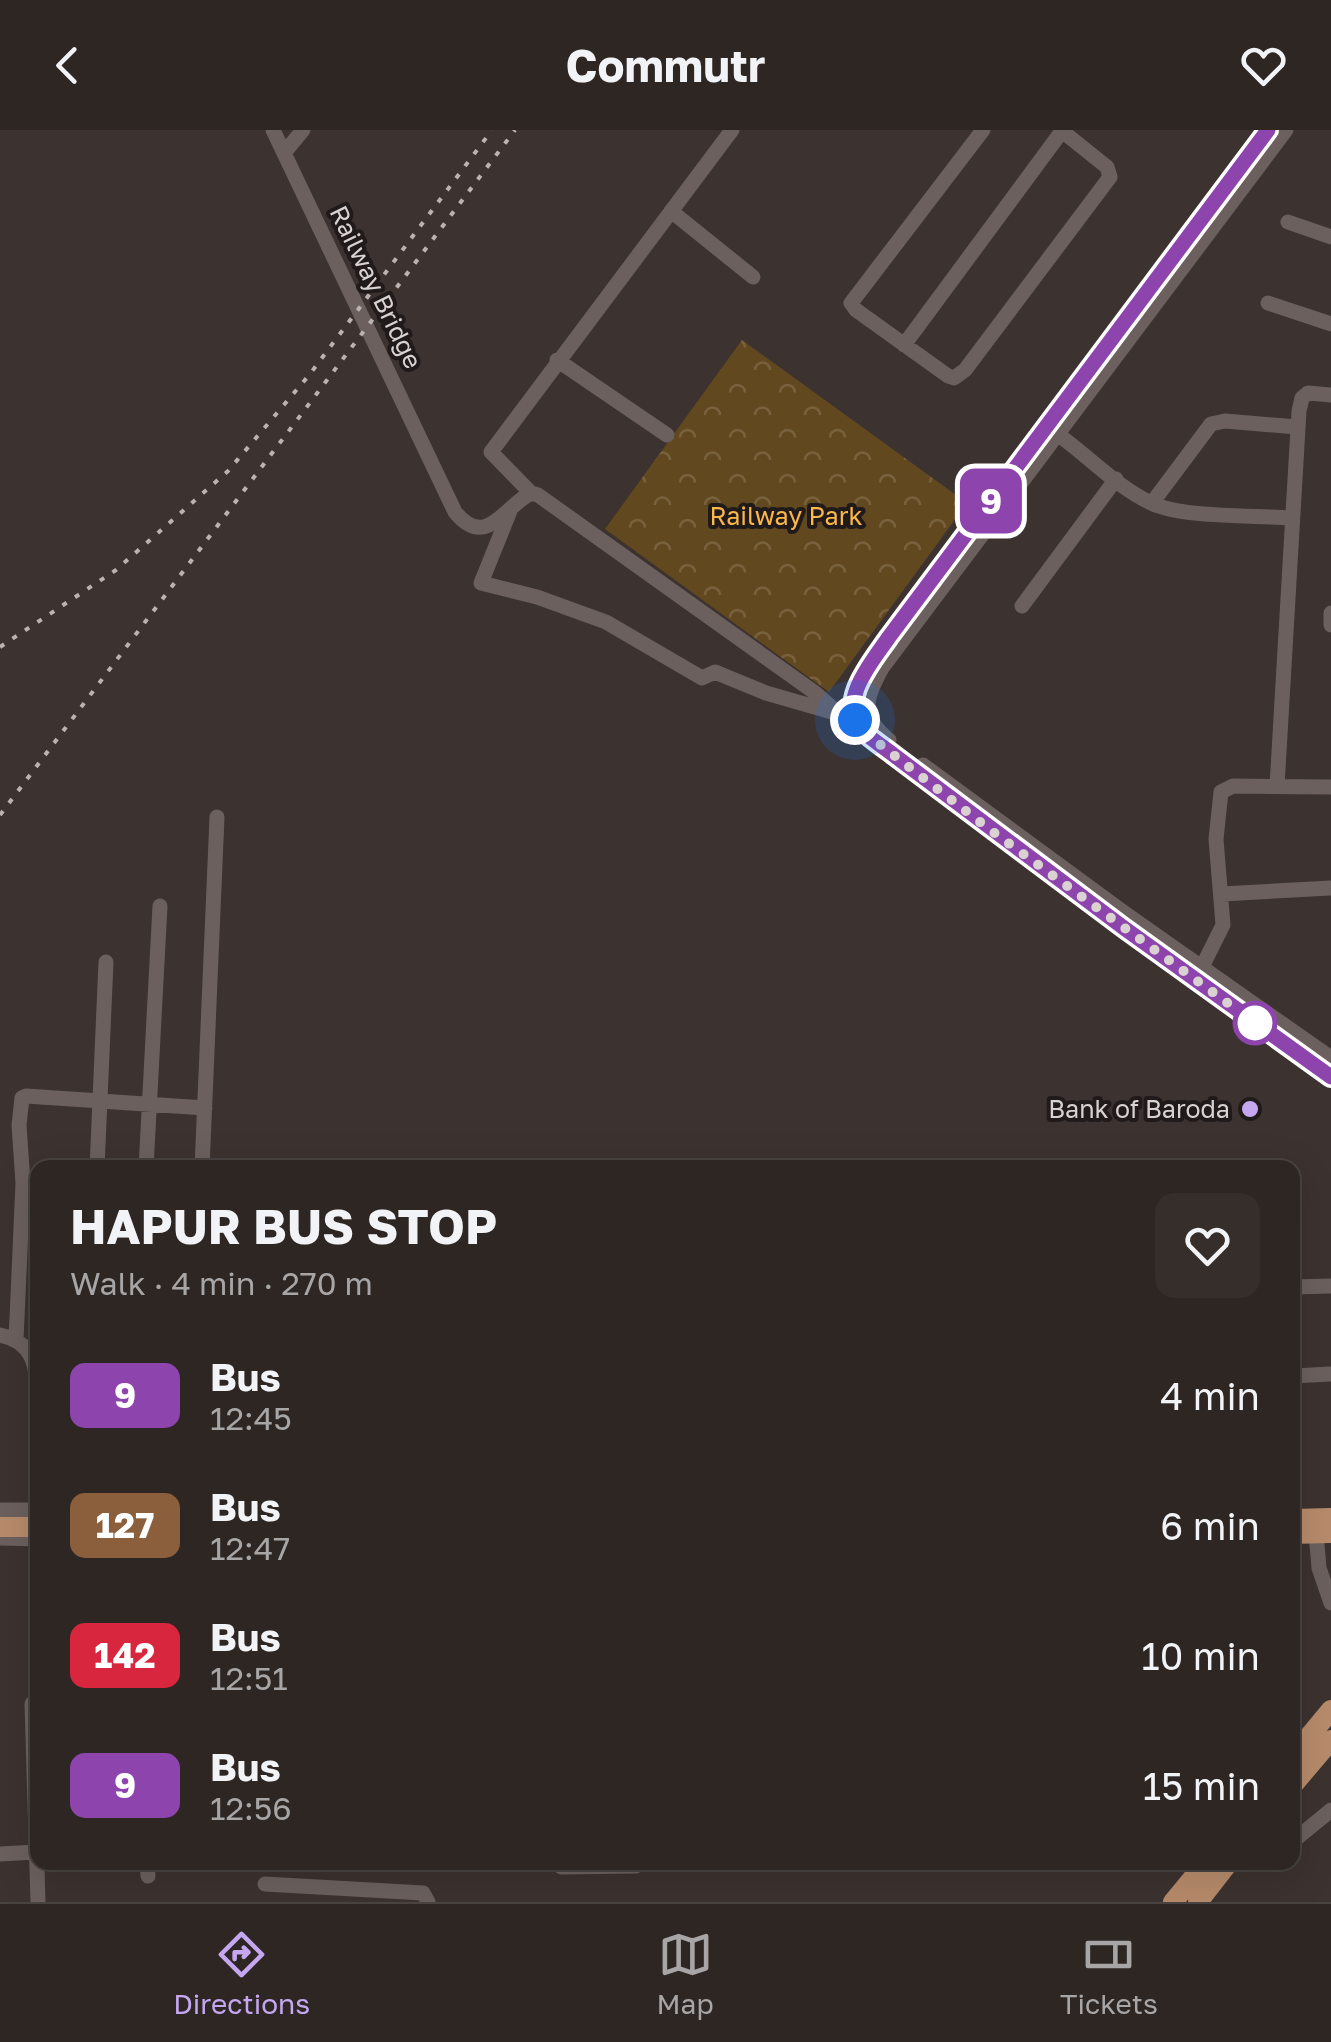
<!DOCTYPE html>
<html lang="en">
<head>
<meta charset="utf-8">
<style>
  body { margin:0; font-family:"Golos Text",sans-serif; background:#352e2b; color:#f1f3f6; height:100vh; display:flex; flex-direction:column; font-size:38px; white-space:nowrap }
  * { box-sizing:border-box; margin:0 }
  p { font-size:32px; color:#a7a5a6 }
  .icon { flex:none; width:55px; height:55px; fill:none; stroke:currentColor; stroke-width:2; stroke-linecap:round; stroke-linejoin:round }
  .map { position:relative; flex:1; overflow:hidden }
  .details { position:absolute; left:30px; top:1030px; width:1270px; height:710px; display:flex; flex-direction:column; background:#2d2623; border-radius:20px; box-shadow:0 10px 40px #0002,0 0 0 2px #484341 }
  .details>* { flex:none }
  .badge { padding:0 20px; border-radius:15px; font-size:35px; line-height:65px }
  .you { position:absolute; width:50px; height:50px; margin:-25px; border:8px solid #fff; border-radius:50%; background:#1a73e8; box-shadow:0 0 0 15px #1a73e833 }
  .map>.badge { position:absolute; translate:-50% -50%; box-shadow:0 0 0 5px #fff }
  .round { display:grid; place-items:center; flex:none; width:105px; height:105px; border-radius:20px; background:#352e2b }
  .overview { display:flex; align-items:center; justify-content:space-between; height:170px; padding:0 40px }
  h1 { font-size:48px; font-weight:700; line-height:75px }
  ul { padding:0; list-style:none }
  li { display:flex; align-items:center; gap:30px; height:130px; padding:0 40px }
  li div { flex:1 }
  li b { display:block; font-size:38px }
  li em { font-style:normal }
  li .badge { min-width:110px; font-weight:700; text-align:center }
  header { display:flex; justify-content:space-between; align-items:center; height:130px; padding:0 40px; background:#2d2623; font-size:45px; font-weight:700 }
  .dock { display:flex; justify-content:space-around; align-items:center; height:140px; border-top:2px solid #484341; background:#2d2623; font-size:28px; color:#a7a5a6 }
  .dock a { display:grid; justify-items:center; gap:5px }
  .dock .selected { color:#c5a6f0 }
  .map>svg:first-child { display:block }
  .park { fill:url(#park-crowns) }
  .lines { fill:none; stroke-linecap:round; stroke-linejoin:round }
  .minor { stroke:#6b605d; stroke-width:15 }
  .major { stroke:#b78b6b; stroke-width:20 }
  .rail { stroke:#bbb3b1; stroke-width:4; stroke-dasharray:5 10; stroke-linecap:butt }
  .line-casing { stroke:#fff; stroke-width:22 }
  .line { stroke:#8e44ad; stroke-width:15 }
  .walk { stroke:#d9d2d0; stroke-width:10; stroke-dasharray:0 18 }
  .stop-dot { fill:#fff; stroke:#8e44ad; stroke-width:5 }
  .poi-dot { fill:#c5a6f0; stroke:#201b1a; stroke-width:4 }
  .labels { text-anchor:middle; stroke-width:8; stroke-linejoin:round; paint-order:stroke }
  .street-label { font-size:25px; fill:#d9d2d0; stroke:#201b1a }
  .park-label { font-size:25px; fill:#fbb748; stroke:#201b1a }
  .poi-label { font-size:25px; fill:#d9d2d0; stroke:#201b1a; text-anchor:end }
</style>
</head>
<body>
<header><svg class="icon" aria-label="back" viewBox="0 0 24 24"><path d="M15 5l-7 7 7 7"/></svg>Commutr<svg class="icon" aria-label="heart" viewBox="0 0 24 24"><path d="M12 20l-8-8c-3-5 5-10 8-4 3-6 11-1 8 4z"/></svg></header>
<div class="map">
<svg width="1331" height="1772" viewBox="0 0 1331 1772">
  <defs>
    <pattern id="park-crowns" width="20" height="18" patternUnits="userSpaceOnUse" patternTransform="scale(2.5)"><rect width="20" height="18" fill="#62481e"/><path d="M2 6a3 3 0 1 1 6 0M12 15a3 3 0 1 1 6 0" fill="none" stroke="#78623e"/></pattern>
  </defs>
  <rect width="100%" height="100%" fill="#3c322f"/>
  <path class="park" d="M742,210L967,373L829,562L605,399Z"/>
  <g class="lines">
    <path class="minor" d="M273,0L455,382C486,420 504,377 531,363
      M732,0L491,322L531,363L538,365L814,562L838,583L855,590
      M1268,0L889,507C869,536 839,568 864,602L989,699L1331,947
      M284,23L303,0
      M671,81L753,147
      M1288,92L1331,107
      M1268,173L1331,194
      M904,215L1062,1L1107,37L1110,47L965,240L954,248L948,246L856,180L851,173L983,0
      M557,230L667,305
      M1050,299C1084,321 1113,355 1151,373C1182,388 1254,385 1290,388
      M1152,373L1211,294L1225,291L1297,297
      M510,381L481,453L537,467L606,492L702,548L715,542L766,563L832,582
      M1022,476L1116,349
      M1331,483V495
      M889,610C859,585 865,569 882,538L1286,0
      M923,635L1126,784L1331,928
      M1277,656L1299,281L1302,268L1308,263L1331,265
      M1222,764L1331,758
      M1202,837L1223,795L1216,709L1221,662L1233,656L1331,657
      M97,1038L106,832
      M146,1038L160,776
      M202,1038L217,687
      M1292,1157L1331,1156
      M0,1205C32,1211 37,1235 38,1264
      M16,1210L23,1053L19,995L22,968L26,966L205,978
      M1292,1246L1331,1244
      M0,1380H38
      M1316,1403L1319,1438L1331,1473
      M0,1408L38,1409
      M38,1567L32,1574L38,1772
      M1292,1712L1331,1680
      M0,1724L36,1722
      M147,1732L148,1746
      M561,1737L636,1736L641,1732
      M265,1754L423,1763L428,1772"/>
    <path class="major" d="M1292,1389L1331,1388
      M0,1397H38
      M1292,1404L1331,1403
      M1292,1627L1331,1580
      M1292,1656L1331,1610
      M1173,1772L1206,1732
      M1198,1772L1229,1732"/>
    <path class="rail" d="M0,517L116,440L228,341L310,244L492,0
      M0,685L515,0"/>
  </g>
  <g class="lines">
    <g class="line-casing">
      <path id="line" d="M1268,0L889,507C872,532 836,572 863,601C872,610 885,618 895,626L1124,798L1331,947"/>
    </g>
    <use href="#line" class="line"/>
    <path class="walk" d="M855,590L864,602L989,699L1255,893"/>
  </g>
  <circle class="stop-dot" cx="1255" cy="893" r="20"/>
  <circle class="poi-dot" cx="1250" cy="979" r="10"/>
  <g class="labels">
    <g class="street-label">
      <text transform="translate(376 157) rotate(64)" y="9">Railway Bridge</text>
    </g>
    <g class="park-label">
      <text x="786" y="395">Railway Park</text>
    </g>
    <g class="poi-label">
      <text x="1230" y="988">Bank of Baroda</text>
    </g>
  </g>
</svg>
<div class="you" style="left:855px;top:590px"></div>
<b class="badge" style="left:991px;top:371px;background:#8e44ad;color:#fff">9</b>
<section class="details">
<div class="overview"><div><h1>HAPUR BUS STOP</h1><p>Walk · 4 min · 270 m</p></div><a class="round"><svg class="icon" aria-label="heart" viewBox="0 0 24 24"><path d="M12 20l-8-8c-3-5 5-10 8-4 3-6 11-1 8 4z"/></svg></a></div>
<ul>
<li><span class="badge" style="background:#8e44ad;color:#fff">9</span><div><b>Bus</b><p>12:45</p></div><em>4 min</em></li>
<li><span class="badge" style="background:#8b5e3c;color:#fff">127</span><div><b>Bus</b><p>12:47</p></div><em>6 min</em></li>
<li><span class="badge" style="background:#d7263d;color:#fff">142</span><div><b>Bus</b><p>12:51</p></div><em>10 min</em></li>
<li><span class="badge" style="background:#8e44ad;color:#fff">9</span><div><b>Bus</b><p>12:56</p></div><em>15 min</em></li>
</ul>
</section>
</div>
<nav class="dock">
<a class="selected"><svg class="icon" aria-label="directions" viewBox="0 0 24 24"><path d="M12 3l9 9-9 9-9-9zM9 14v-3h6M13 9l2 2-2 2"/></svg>Directions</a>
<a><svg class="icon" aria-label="map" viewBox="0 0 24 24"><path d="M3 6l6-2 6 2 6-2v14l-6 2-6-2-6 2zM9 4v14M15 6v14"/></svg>Map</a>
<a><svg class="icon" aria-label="tickets" viewBox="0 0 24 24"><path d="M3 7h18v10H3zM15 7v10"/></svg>Tickets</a>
</nav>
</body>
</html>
